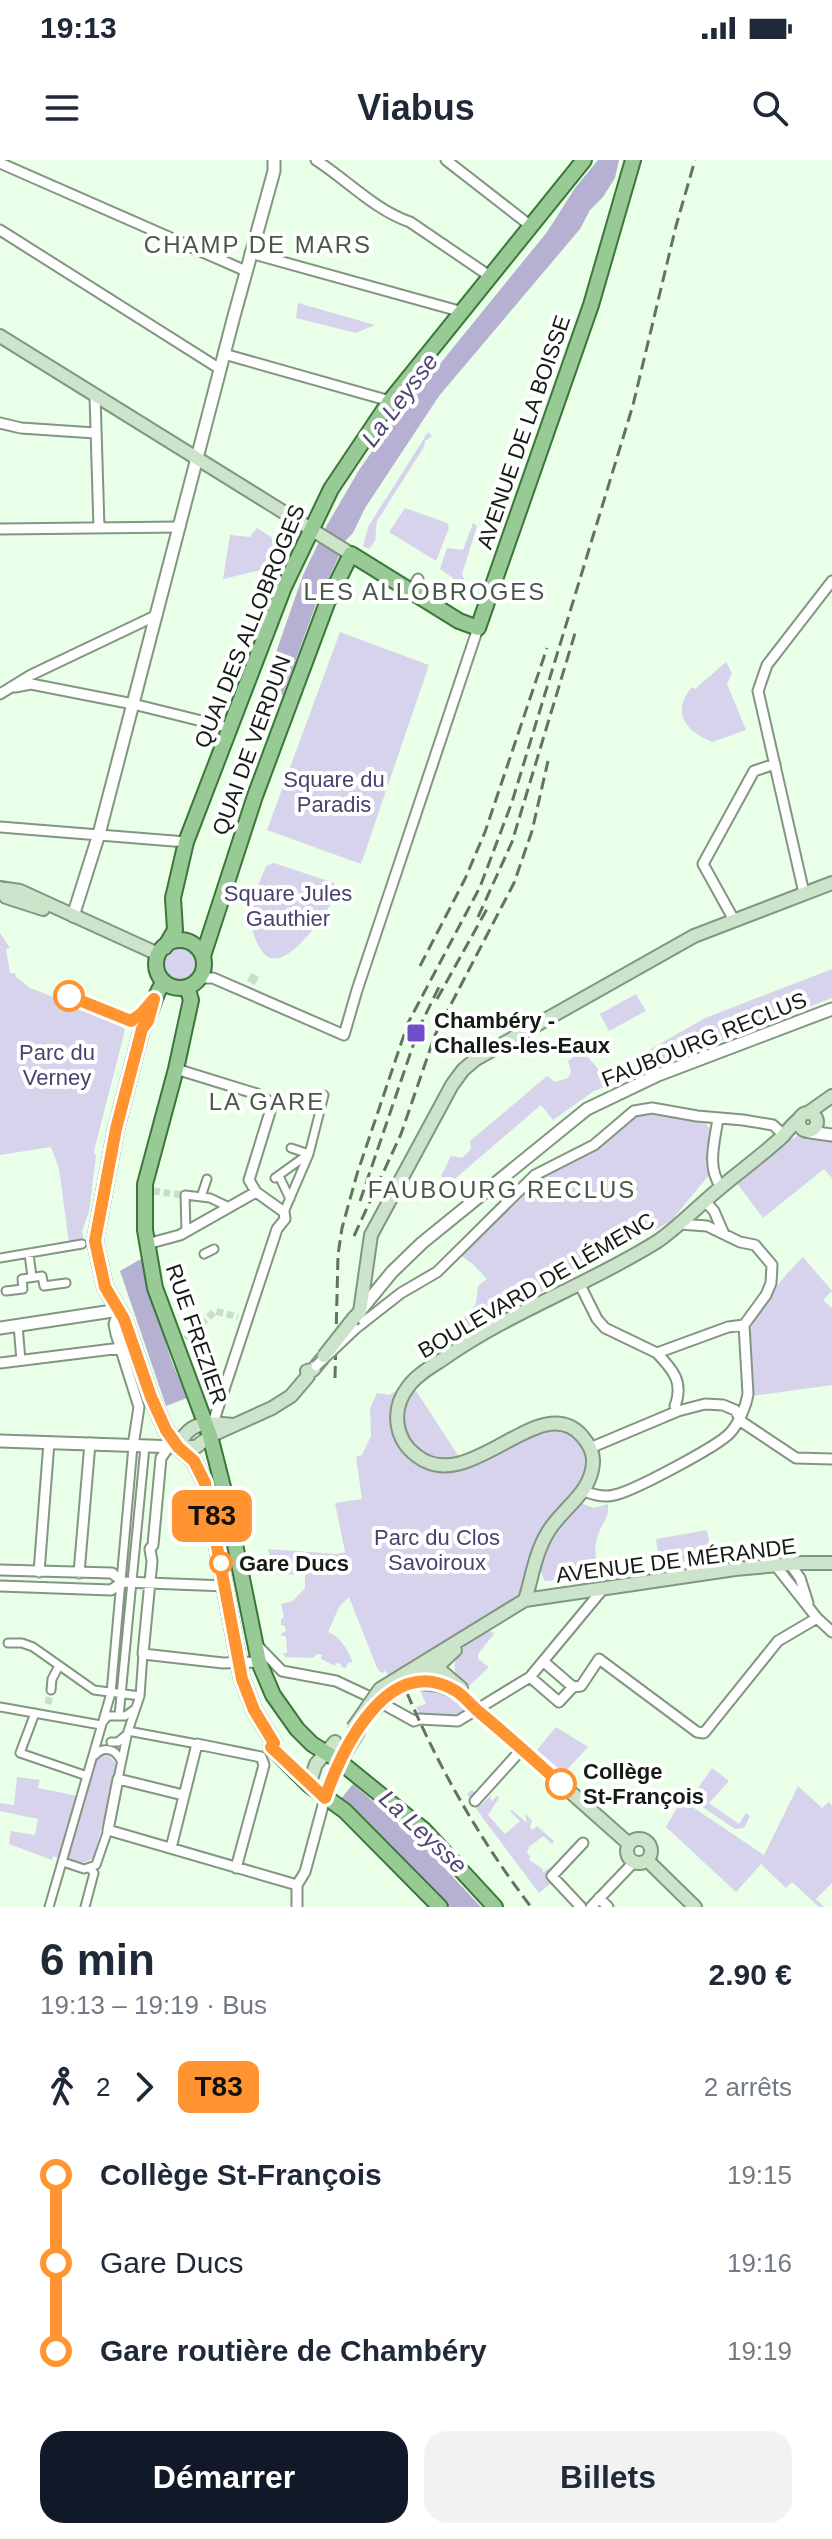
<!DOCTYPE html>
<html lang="fr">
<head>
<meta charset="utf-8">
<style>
  body { margin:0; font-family:Arial,sans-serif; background:#f2f2f3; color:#1f2937; height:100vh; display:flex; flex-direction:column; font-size:30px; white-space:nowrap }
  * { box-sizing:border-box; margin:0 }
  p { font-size:26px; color:#747a83 }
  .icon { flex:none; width:44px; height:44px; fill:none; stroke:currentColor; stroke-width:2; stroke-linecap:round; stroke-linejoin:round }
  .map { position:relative; height:1747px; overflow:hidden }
  .drawer { display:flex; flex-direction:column; background:#fff; flex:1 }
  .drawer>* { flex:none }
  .badge { padding:0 16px; border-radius:12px; font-size:28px; line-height:52px }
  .map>.badge { position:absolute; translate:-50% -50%; box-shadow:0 0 0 4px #fff }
  .legs { display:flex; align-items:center; gap:12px; height:88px; padding:0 40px; font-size:26px }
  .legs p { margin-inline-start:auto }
  .headline { display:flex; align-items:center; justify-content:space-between; height:136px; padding:0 40px }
  h1 { font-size:44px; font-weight:800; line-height:60px }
  .primary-button { display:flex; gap:16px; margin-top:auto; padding:16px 40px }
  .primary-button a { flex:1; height:92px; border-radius:24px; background:#111827; color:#fff; font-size:32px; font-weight:800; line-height:92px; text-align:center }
  .primary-button a+a { background:#f2f2f3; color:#1f2937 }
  ul { padding:0 40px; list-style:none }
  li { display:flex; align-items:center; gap:28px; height:88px; font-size:30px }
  li i { display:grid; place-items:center; width:12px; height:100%; margin:0 10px; background:currentColor }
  li i::after { content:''; width:20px; height:20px; margin:-10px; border:6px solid; border-radius:50%; background:#fff }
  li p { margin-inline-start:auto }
  li:first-child i { background:linear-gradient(#0000 50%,currentColor 0) }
  li:last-child i { background:linear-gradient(currentColor 50%,#0000 0) }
  .status { display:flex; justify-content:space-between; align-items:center; height:56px; padding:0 40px; background:#fff; direction:ltr }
  .status svg { height:22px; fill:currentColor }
  header { display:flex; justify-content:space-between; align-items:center; height:104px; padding:0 40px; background:#fff; font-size:36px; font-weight:800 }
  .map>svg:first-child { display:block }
  .green { fill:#d7d3ed }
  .water { fill:#b6b1d3 }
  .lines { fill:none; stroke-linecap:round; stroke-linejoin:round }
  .pedestrian-tunnel { stroke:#c9ddc8; stroke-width:7; stroke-dasharray:7 3.5; stroke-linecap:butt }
  .minor-tunnel { stroke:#c9ddc8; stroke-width:9; stroke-dasharray:9 4.5; stroke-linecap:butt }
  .pedestrian-casing { stroke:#829681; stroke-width:11 }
  .minor-casing { stroke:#829681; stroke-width:13 }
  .tertiary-casing { stroke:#829681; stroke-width:15 }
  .secondary-casing { stroke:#829681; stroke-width:16 }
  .primary-casing { stroke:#3c763a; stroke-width:18 }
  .pedestrian { stroke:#fff; stroke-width:7 }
  .minor { stroke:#fff; stroke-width:9 }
  .tertiary { stroke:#fff; stroke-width:11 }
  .secondary { stroke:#cbe4ca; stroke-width:12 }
  .primary { stroke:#97ca95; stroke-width:14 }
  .rail { stroke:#647264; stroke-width:3; stroke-dasharray:12 6; stroke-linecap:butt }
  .minor-bridge-casing { stroke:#829681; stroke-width:13; stroke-linecap:butt }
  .secondary-bridge-casing { stroke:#829681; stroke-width:16; stroke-linecap:butt }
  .minor-bridge { stroke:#fff; stroke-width:9 }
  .secondary-bridge { stroke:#cbe4ca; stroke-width:12 }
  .line-1-casing { stroke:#fff; stroke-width:18 }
  .line-1 { stroke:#ff9430; stroke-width:12 }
  .stop-1-dot { fill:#fff; stroke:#ff9430; stroke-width:4 }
  .poi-dot { fill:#704fc9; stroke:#fff; stroke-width:3 }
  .labels { text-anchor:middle; stroke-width:8; stroke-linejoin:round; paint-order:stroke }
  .street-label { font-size:22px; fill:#141c14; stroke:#fff }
  .park-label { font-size:22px; fill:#49416f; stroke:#fff }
  .poi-label { font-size:22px; font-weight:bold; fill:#141c14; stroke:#fff; text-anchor:start }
  .stop-label { font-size:22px; font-weight:bold; fill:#141c14; stroke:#fff; text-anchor:start }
  .neighbourhood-label { font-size:24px; letter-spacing:2px; fill:#485a47; stroke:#fff }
  .water-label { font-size:24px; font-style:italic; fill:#4f4675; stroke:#fff }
</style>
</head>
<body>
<div class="status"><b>19:13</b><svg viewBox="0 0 49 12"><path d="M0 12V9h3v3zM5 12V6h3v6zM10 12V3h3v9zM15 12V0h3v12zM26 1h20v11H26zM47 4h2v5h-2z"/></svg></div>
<header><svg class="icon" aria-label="menu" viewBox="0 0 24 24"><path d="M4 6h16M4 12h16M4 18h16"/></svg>Viabus<svg class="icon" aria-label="search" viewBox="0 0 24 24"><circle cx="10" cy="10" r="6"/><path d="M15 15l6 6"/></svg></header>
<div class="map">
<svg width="832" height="1747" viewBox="0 0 832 1747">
  <rect width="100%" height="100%" fill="#e9ffe8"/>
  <path class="green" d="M298,143L375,165L356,173L296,158Z
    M428,272L432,276L425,281L424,287L377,361L375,381L369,389L363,386L368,367Z
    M405,348L447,363L449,368L436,401L389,372Z
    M473,363L477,366L462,414L465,422L457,427L453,425V418L440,409L447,388L463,390Z
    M257,368L276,380L261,410L223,419L230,375L250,377Z
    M340,472L429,505L361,704L267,670Z
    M726,502L732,513L727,524L746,570L712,582C685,571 671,552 692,527L695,529Z
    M274,703L334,723L337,734C328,750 280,826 260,788C254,778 250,765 250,753C251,738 261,720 266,706Z
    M0,773L10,788L6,789L10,813H15L16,817L30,828L120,863L125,870L94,991L96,996L89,1052L82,1071L84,1082L69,1084L59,1008L51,987L0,995Z
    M161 804a19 19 0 1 1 38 0a19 19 0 1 1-38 0Z
    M832,809V838L594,931L553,960L541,945L449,1024L441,1016L451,996L462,998L471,989L470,981L547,916L555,922L568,918L571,912L568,901L582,890L604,916L705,858Z
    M636,834L646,851L609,871L600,854Z
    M640,952L703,961L713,972L709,1015L671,1061L539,1133L508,1147L496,1157L444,1187V1173L455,1163L459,1164L476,1144L478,1126L487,1119L473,1104L460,1095L540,1016Z
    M807,975L832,978V1018L824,1009L763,1058L736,1022L789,980L797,976Z
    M803,1097L832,1131L823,1140L832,1148V1225L752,1236C752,1218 746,1198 748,1180C752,1152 783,1117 803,1097Z
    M411,1223L463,1303L556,1263L588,1282L591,1318L554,1363L525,1440L393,1520L384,1510V1513L380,1512L377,1508L349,1437L339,1447L328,1472C341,1477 347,1489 353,1502L348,1503L346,1508L341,1507V1504L336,1503L335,1506L321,1499L322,1495L317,1494L313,1498L285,1497L283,1493H287L286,1476H282L281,1474L286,1471L285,1466L281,1465V1459L284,1457L281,1444L293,1441L305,1428V1415L273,1414L268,1389L337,1394L345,1392L335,1343L362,1339L356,1297L362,1295L371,1276L370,1248L377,1233L389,1235Z
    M581,1343L594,1348L608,1344C609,1357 605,1359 600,1370C592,1385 596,1402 600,1417L545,1421C529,1396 559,1355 581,1343Z
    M707,1370L712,1397L660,1406L656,1379Z
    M488,1469L494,1474L478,1494V1499L489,1507L468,1527C437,1506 467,1481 488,1469Z
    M420,1530C441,1531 454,1537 469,1552L457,1558L421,1556L416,1547L426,1544Z
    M556,1567L588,1587L564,1613L537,1590Z
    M109,1596L118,1606L93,1699L82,1703L72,1701L67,1695L95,1600L99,1597Z
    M712,1608L729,1621L709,1643L739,1664L746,1653L750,1656L744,1668L735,1669L686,1636L687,1630L694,1634Z
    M17,1617L40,1620L38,1628L78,1636L59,1698L53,1696L52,1700L9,1684L11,1671L35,1675L38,1659L0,1651V1643L14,1645Z
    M798,1626L822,1648L829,1642L832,1646V1723L816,1739L824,1747H819L792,1722L786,1728L761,1704L736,1732L666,1667L678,1646L688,1644L764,1695Z
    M472,1630L479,1636L475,1641L480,1646L492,1634L490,1638L492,1641L497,1636L499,1638L488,1655L505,1674L520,1661L510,1651L512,1650L527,1663L525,1654L532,1660L530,1668L533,1670L537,1666L554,1681L552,1684L543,1676L529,1687L527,1693L531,1697L529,1700L543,1709V1713L548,1708L551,1711L546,1717L551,1723L539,1733L482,1657L467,1634Z"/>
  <path class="water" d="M598,0H619L615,18L603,37L590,50L580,69L439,236L365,348L353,373L346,380L322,434L320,433L283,535L264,527L303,415L327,365L359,310L392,263L547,72L575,28Z
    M141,1099L171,1200L187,1238L166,1246L120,1111Z
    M353,1624L423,1685L481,1747H450L340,1640Z"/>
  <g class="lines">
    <path class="pedestrian-tunnel" d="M153,1031L182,1035
      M178,1186L215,1151L238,1157
      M48,1544L51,1530"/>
    <path class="minor-tunnel" d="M251,823L257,811"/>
    <g class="pedestrian-casing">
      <path id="pedestrian" d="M291,988L309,994
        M279,1016L290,1039
        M275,1018L307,995
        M201,1037L207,1019
        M284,1052L309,994L324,935
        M186,1071L185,1035L210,1038L229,1047
        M29,1094L32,1117
        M204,1094L214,1089
        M0,1098L82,1084
        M6,1131L23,1129L22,1119L42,1116L44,1126L66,1123
        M18,1165L21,1201
        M8,1483H22L33,1487L94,1530L140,1536
        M51,1530L52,1519L59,1506
        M0,1547L101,1565
        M35,1553L20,1593L87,1616
        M119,1556L145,1287
        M102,1563L108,1556H125L135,1549
        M128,1571L197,1584
        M111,1582H118L125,1576
        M95,1595C104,1586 115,1589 120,1599
        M118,1619L128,1571L140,1536L143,1494
        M63,1702L84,1709L96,1705L108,1670
        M49,1747L111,1533L133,1286
        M85,1747L94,1713L90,1708"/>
    </g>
    <g class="minor-casing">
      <path id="minor" d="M316,0C347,20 375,50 410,62L491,117
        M446,0L532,67
        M0,3L246,111
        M0,70L220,209
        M250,93L459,151L462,154
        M224,194L390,241
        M95,236L99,368
        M0,263L21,268L95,273
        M0,369L180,367
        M411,431L418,419
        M15,527L31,524L133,544L230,568
        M0,534L31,515L157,455
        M0,667L186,682
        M804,733L758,531L767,505L832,421
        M734,760L703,704L754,611L775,604
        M200,818H213L344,875L357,830L478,468
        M176,909L257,934L270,942V952L249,1020L256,1032L284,1052L285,1059L277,1069L211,1269
        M718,958C715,981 706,1007 721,1027
        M705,1041L714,1051L724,1074
        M147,1084L180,1075L256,1032
        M579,1123L597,1159L605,1168L657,1193L728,1167L744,1165
        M119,1150L114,1164L116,1174L139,1247L133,1286
        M355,1169L401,1133L437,1112L535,1015L594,985L634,951L652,948L697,956L743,960L773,965L784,975
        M657,1193C673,1210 684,1222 675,1246L678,1251
        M0,1203L121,1188
        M168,1288L161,1298L153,1385L150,1389L152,1401L143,1494L223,1503L259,1502
        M590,1288L678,1251L705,1244L723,1245L735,1250L742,1262L796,1298L832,1299
        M584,1331C594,1335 604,1338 614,1335C632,1332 718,1286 730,1273C739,1263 746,1246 748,1234L744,1165L766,1135L771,1123L772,1105L755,1085L740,1082L707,1066L679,1064
        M790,1404L800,1418L808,1443
        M775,1405L817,1458L832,1472
        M0,1410L112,1413L123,1422L111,1430L0,1426
        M39,1412L49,1282
        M79,1413L90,1283
        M123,1422L226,1426
        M256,1484L282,1511L336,1521L368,1536
        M544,1502L573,1527
        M530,1517L559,1542L573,1527L581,1526L599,1499L697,1572L704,1573L778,1481L817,1458
        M385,1545L414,1561L419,1559L458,1561L530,1517L603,1429
        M183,1635L118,1619L108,1670L297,1725
        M475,1641L522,1589
        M171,1688L197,1584L261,1597L264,1605L236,1708
        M297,1725L305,1712L325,1638
        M599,1738L608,1747
        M297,1747V1725
        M581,1747L552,1716L583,1683
        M591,1747L634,1702"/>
    </g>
    <g class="tertiary-casing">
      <path id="tertiary" d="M73,756L99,674L234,156L274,11V0
        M810,972L832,975
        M360,1151L392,1112L422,1083L587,949L658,915L832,849
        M0,1168L119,1150
        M0,1281L178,1287"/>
    </g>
    <g class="secondary-casing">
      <path id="secondary" d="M0,176L351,394
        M0,728L20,731L158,794
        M0,728L6,737L43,749
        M799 962a9 9 0 1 1 18 0a9 9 0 1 1-18 0Z
        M808,953L832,936
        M354,1158L360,1152L371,1075L452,925L463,910L476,899L694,776L832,723
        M233,1265C208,1262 189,1260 178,1287H196L210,1276L272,1248L291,1236L308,1216L307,1211L313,1210L322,1199
        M525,1440L735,1409L802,1403H832
        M433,1504L461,1528
        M406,1513L525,1440C532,1418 535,1393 548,1372C562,1348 591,1334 593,1303C594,1292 589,1284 582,1276C540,1228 470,1337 417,1296C394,1279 391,1249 408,1227C417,1214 433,1206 446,1197C512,1151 590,1124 658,1081C674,1070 689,1055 704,1042C729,1019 758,999 783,976C788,970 793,964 799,959
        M413,1522L437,1507L455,1490
        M413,1522L440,1525L457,1532
        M496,1566L629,1684
        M309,1625L316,1604L335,1582
        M325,1638L337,1606L358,1572
        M627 1691a12 12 0 1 1 24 0a12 12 0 1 1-24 0Z
        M647,1700L695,1747"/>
    </g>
    <g class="primary-casing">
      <path id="primary" d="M156 804a24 24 0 1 1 48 0a24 24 0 1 1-48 0Z
        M165,787L175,770L173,738L186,682L284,427L331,329L390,241L584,0
        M203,796L255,636L327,443L351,394L459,461L478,468L591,145L633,0
        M164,822C152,836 153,855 142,869L116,969L95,1081L105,1127L124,1159L151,1237L166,1270L178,1287L194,1301L205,1323L242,1519L254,1550L274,1583L271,1587L309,1625L345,1651L440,1747
        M187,827L191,840L176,909L145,1024V1070L155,1128L210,1276L225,1335L259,1502L273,1535L297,1569L312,1584L339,1601L424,1670L495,1747"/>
    </g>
    <use href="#pedestrian" class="pedestrian"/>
    <use href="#minor" class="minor"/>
    <use href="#tertiary" class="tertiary"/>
    <use href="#secondary" class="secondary"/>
    <use href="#primary" class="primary"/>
    <path class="rail" d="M478,757L512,682L576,470
      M420,806L465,719L485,672L547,488
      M437,839L487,749
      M360,1041L419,868L439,827
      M354,1076L401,974L435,875L514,723L532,671L548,601
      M335,1218L338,1095L342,1068L357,1014L408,863L480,727L512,642L633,245L676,66L695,0
      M407,1533C440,1610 480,1680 531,1747"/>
    <g class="minor-bridge-casing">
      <path id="minor-bridge" d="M316,1206L355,1169"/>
    </g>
    <g class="secondary-bridge-casing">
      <path id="secondary-bridge" d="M324,1196L354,1158
        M457,1532L496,1566
        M374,1550L392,1531L413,1522
        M353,1568L380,1529L406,1513"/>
    </g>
    <use href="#minor-bridge" class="minor-bridge"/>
    <use href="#secondary-bridge" class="secondary-bridge"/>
  </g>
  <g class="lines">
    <g class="line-1-casing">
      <path id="line-1" d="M69,836L131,861L141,854L154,839L148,861L142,869L116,969L95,1081L105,1127L124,1159L151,1237L166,1270L178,1287L194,1301L205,1323L242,1519L254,1550L274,1583L271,1587L325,1638C342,1589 389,1490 456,1531C464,1536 471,1545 479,1552C507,1575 534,1600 561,1624"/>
    </g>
    <use href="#line-1" class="line-1"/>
  </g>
  <g class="stop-1-dot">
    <circle cx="69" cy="836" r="14"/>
    <circle cx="221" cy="1403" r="10"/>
    <circle cx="561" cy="1624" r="14"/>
  </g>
  <rect class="poi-dot" x="406" y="863" width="20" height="20" rx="4"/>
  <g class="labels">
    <g class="street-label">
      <text transform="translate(523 272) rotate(-71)" y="8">AVENUE DE LA BOISSE</text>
      <text transform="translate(249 466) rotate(-68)" y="8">QUAI DES ALLOBROGES</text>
      <text transform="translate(251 585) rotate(-70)" y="8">QUAI DE VERDUN</text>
      <text transform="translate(704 879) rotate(-22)" y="8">FAUBOURG RECLUS</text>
      <text transform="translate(536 1125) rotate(-30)" y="8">BOULEVARD DE LÉMENC</text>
      <text transform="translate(197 1174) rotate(71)" y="8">RUE FREZIER</text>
      <text transform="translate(676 1400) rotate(-7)" y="8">AVENUE DE MÉRANDE</text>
    </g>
    <g class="park-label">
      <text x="334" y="627">Square du<tspan x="334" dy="25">Paradis</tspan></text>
      <text x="288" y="741">Square Jules<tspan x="288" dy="25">Gauthier</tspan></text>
      <text x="57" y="900">Parc du<tspan x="57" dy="25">Verney</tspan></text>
      <text x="437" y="1385">Parc du Clos<tspan x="437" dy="25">Savoiroux</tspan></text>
    </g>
    <g class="poi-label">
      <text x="434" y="868">Chambéry -<tspan x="434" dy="25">Challes-les-Eaux</tspan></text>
    </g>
    <g class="stop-label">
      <text x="239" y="1411">Gare Ducs</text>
      <text x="583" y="1619">Collège<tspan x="583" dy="25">St-François</tspan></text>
    </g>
    <g class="neighbourhood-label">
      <text x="258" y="93">CHAMP DE MARS</text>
      <text x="425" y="440">LES ALLOBROGES</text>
      <text x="267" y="950">LA GARE</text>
      <text x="502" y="1038">FAUBOURG RECLUS</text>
    </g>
    <g class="water-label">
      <text transform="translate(400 240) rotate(-53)" y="8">La Leysse</text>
      <text transform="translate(423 1672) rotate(43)" y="8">La Leysse</text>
    </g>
  </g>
</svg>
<b class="badge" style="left:212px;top:1356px;background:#ff9430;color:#111">T83</b>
</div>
<section class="drawer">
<div class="headline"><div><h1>6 min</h1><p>19:13 – 19:19 · Bus</p></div><b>2.90 €</b></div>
<div class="legs"><svg class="icon" aria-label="walk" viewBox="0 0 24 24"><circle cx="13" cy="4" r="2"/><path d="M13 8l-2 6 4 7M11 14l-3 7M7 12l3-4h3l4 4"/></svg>2<svg class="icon" aria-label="forward" viewBox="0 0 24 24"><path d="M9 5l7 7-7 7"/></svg><b class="badge" style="background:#ff9430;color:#111">T83</b><p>2 arrêts</p></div>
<ul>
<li><i style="color:#ff9430"></i><b>Collège St-François</b><p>19:15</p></li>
<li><i style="color:#ff9430"></i><span>Gare Ducs</span><p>19:16</p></li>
<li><i style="color:#ff9430"></i><b>Gare routière de Chambéry</b><p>19:19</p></li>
</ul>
<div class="primary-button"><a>Démarrer</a><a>Billets</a></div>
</section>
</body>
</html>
